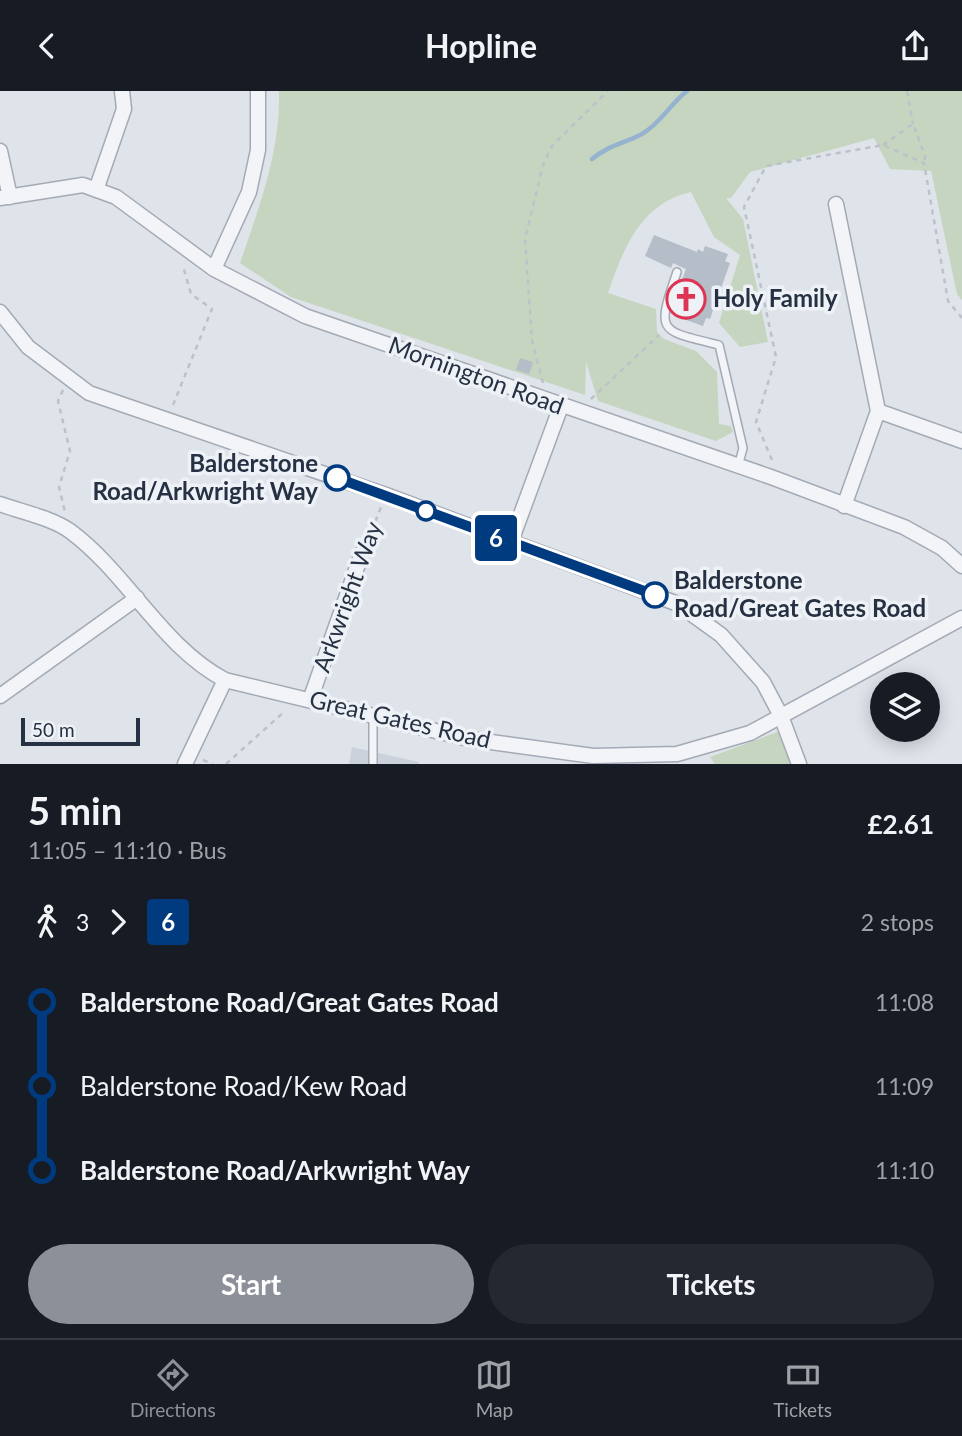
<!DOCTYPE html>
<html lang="en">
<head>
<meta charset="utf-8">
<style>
  body { margin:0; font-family:Lato,sans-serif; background:#242831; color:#f1f3f6; height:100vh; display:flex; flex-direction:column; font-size:26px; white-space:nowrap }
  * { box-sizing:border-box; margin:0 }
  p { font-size:23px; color:#9ea1a6 }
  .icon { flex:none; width:38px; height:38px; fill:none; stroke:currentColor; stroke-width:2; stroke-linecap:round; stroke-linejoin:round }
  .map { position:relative; height:673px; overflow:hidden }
  .panel { display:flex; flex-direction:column; background:#171b24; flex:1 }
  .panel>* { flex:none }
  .badge { padding:0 14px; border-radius:5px; font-size:24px; line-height:46px }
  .tools { position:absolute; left:870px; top:581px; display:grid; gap:14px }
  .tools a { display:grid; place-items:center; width:70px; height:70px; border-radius:50%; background:#171b24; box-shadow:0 4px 18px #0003; font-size:35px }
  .scale { position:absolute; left:21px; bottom:18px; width:119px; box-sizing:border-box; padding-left:7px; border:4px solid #263143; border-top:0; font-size:19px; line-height:24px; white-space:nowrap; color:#263143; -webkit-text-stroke:5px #eef2f7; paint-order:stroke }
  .map>.badge { position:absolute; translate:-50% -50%; box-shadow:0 0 0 4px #fff }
  .legs { display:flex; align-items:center; gap:10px; height:77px; padding:0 28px; font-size:23px }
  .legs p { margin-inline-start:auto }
  .head { display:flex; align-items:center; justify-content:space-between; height:119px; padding:0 28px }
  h1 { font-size:38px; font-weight:700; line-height:52px }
  .primary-button { display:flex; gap:14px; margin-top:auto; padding:14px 28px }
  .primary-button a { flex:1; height:80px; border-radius:42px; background:#8c9099; color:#fff; font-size:28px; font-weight:700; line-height:80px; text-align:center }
  .primary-button a+a { background:#242831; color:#f1f3f6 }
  ul { padding:0 28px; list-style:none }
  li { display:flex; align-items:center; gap:24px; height:84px; font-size:26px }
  li i { display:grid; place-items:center; width:10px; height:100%; margin:0 9px; background:currentColor }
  li i::after { content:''; width:18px; height:18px; margin:-9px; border:5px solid; border-radius:50%; background:#171b24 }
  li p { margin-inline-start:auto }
  li:first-child i { background:linear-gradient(#0000 50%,currentColor 0) }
  li:last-child i { background:linear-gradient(currentColor 50%,#0000 0) }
  header { display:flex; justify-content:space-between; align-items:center; height:91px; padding:0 28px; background:#171b24; font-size:32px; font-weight:700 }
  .tab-bar { display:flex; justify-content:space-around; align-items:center; height:98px; border-top:2px solid #363941; background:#171b24; font-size:19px; color:#9ea1a6 }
  .tab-bar a { display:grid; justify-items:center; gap:4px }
  .tab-bar .on { color:#8c9099 }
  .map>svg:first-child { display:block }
  .built { fill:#ccd2dc }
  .green { fill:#c5d5bf }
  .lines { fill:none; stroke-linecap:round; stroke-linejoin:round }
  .stream { stroke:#95b3ce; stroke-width:4.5 }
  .building { fill:#b5bdc8 }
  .service-casing { stroke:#a4aab5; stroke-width:10 }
  .minor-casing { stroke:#a4aab5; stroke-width:17 }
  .path { stroke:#bdc1c9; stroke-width:2.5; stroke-dasharray:5 5; stroke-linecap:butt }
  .service { stroke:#f2f4f8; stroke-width:7 }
  .minor { stroke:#f2f4f8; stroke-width:14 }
  .line-1-casing { stroke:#fff; stroke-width:16 }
  .line-1 { stroke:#003b80; stroke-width:10 }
  .stop-1-dot { fill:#fff; stroke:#003b80; stroke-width:3.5 }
  .labels { text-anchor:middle; stroke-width:7; stroke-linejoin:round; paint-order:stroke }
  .poi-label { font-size:24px; font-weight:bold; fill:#263143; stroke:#eef2f7; text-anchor:start }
  .street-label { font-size:24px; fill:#263143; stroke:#eef2f7 }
  .stop-label { font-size:24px; font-weight:bold; fill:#263143; stroke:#eef2f7; text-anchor:end }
</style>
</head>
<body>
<header><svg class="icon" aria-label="back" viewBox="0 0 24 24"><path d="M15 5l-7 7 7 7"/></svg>Hopline<svg class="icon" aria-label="share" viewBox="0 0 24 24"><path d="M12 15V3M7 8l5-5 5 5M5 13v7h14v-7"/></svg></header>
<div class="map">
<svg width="962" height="673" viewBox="0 0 962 673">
  <rect width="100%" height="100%" fill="#dfe3ea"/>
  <path class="built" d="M352,656L419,671L418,673H349Z"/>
  <path class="green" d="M279,0H962V209L957,203L931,80L890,78L874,47L750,81L731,107H726L743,128L768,251L740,256L719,232L740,164L714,146L691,101C641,112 623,158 608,202L656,218L657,241L664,248L696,260L717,281L719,333L731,335L733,341L716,350L598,310L586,271L585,304L291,206L240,172C259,117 281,59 279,0Z
    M780,640L790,673H715L710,666Z"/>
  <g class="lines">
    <path class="stream" d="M592,68C607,55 625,52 642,43C661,32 670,13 687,0"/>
  </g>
  <path class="building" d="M654,144L697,161L698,158L703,161L705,155L728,163L725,170L730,172L710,228L706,227L703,235L675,225L683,202L678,200L686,178L673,172L671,177L645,165Z
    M520,267L533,271L529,283L516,279Z"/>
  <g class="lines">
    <g class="service-casing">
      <path id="service" d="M677,181C656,242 658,239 719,254L743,357L738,376
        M373,673V625"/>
    </g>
    <g class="minor-casing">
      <path id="minor" d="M0,60L10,106
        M96,99L124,18L122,0
        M0,107L83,94L116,106L214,178L305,225L771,386L904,436L942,457L962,475
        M836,113L878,320L962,350
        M214,178L249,101L258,59V0
        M0,221L28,256L89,302L386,404L678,513L721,544L763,591L781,625L799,673
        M0,413C22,421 52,427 70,440C128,483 162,556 225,589L469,648L593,665L677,663L750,642L962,527
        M844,415L878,320
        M510,453L561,315
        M0,605L137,507
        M310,609L362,462
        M185,673L225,589"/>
    </g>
    <path class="path" d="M907,0L913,33
      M883,54L913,33L925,65L924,72
      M543,292L532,250L525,148L543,74L552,55L608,0
      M63,299L58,310L70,360L59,396L65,421
      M591,308L659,244
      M173,314L212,218L191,203L183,175
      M772,369L756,331L776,266L744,116L766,75L883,54L924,72L948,210L962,227
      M368,449L381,416
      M203,669L213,673
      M226,673L285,620"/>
    <use href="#service" class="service"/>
    <use href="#minor" class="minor"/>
  </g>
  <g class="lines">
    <g class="line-1-casing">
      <path id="line-1" d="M337,387L655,504"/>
    </g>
    <use href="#line-1" class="line-1"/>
  </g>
  <defs>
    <g id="church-ring" transform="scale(2.0125)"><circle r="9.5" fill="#eef2f7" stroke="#dd3553" stroke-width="1.5"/><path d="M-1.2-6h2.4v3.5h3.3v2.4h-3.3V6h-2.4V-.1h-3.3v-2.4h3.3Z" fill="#dd3553"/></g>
  </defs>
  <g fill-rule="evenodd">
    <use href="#church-ring" x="686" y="208"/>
  </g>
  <g class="stop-1-dot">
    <circle cx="337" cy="387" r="12"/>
    <circle cx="426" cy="420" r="9"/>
    <circle cx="655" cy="504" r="12"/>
  </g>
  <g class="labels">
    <g class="poi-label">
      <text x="713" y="216">Holy Family</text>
    </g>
    <g class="street-label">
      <text transform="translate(476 285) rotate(20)" y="8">Mornington Road</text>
      <text transform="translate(348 506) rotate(-70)" y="8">Arkwright Way</text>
      <text transform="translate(400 629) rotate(13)" y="8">Great Gates Road</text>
    </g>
    <g class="stop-label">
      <text x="318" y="381">Balderstone<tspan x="318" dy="28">Road/Arkwright Way</tspan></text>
      <text x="674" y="498" text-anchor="start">Balderstone<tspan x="674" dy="28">Road/Great Gates Road</tspan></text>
    </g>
  </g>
</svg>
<div class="tools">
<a><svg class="icon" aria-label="layers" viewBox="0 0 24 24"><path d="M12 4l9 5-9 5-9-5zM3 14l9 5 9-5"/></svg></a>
</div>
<div class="scale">50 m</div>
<b class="badge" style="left:496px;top:447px;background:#003b80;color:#fff">6</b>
</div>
<section class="panel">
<div class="head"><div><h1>5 min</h1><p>11:05 – 11:10 · Bus</p></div><b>£2.61</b></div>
<div class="legs"><svg class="icon" aria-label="walk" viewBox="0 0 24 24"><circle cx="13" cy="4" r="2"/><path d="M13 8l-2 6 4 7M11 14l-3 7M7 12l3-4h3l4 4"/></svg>3<svg class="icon" aria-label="forward" viewBox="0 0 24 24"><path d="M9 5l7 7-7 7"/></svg><b class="badge" style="background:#003b80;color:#fff">6</b><p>2 stops</p></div>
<ul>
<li><i style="color:#003b80"></i><b>Balderstone Road/Great Gates Road</b><p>11:08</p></li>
<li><i style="color:#003b80"></i><span>Balderstone Road/Kew Road</span><p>11:09</p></li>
<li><i style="color:#003b80"></i><b>Balderstone Road/Arkwright Way</b><p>11:10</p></li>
</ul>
<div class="primary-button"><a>Start</a><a>Tickets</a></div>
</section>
<nav class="tab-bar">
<a class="on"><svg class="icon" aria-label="directions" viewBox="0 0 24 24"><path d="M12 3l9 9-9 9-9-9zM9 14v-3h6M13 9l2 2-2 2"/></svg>Directions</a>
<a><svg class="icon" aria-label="map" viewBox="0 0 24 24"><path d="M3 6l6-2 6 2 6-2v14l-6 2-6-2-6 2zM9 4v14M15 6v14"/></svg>Map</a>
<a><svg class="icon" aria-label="tickets" viewBox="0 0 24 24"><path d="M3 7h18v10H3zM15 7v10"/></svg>Tickets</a>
</nav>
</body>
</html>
